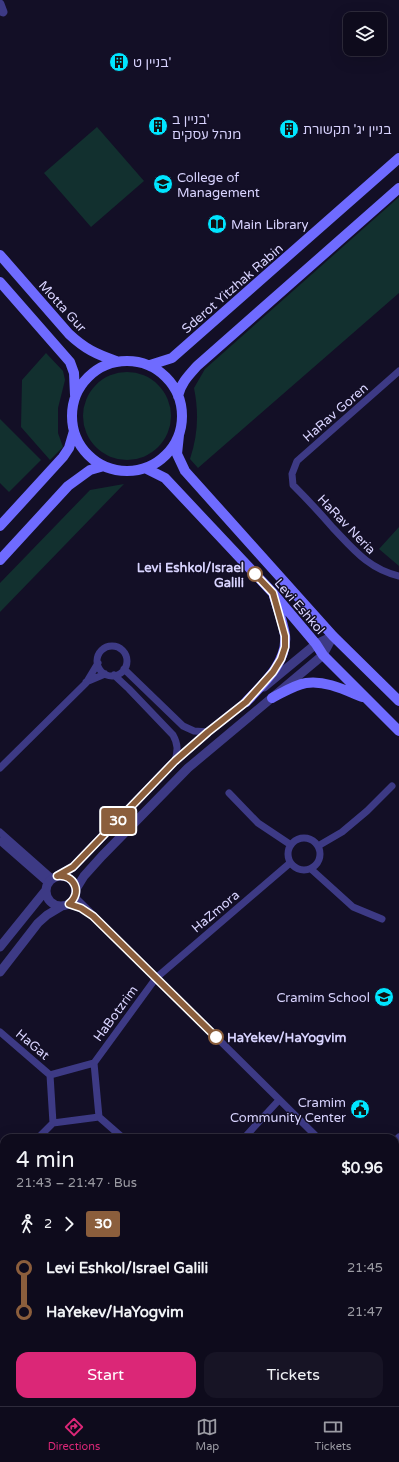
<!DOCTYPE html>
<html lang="en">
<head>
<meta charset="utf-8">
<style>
  body { margin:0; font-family:"Varela Round",Heebo,sans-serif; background:#171425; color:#f1f3f6; height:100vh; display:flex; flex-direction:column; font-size:15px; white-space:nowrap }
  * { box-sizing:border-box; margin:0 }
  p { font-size:13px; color:#9b9ba3 }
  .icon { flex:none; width:22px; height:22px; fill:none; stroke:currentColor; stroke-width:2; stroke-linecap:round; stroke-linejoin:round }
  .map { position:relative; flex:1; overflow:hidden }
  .sheet { position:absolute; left:0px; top:1134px; width:399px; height:272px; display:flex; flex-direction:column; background:#0e0b1c; border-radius:12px 12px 0 0; box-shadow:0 4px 16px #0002,0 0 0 1px #2e2b3b }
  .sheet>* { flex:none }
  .badge { padding:0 8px; border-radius:3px; font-size:14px; line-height:26px }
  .tools { position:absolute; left:343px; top:12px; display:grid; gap:8px }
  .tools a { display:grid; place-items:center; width:44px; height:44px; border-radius:8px; background:#0e0b1c; box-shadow:0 4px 16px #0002,0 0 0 1px #2e2b3b; font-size:20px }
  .map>.badge { position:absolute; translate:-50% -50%; box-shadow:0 0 0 2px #fff }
  .legs { display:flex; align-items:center; gap:6px; height:44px; padding:0 16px; font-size:13px }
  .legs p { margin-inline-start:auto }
  .headline { display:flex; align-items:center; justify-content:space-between; height:68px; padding:0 16px }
  h1 { font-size:22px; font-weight:600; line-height:30px }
  .cta { display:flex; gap:8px; margin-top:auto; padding:8px 16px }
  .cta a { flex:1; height:46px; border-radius:12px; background:#db2777; color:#fff; font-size:16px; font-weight:600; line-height:46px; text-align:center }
  .cta a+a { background:#171425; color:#f1f3f6 }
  ul { padding:0 16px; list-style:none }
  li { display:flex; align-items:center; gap:14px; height:44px; font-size:15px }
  li i { display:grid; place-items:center; width:6px; height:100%; margin:0 5px; background:currentColor }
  li i::after { content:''; width:10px; height:10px; margin:-5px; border:3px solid; border-radius:50%; background:#0e0b1c }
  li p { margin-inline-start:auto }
  li:first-child i { background:linear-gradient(#0000 50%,currentColor 0) }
  li:last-child i { background:linear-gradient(currentColor 50%,#0000 0) }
  .menu { display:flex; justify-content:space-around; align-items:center; height:56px; border-top:1px solid #2e2b3b; background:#0e0b1c; font-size:11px; color:#9b9ba3 }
  .menu a { display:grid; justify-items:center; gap:2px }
  .menu .selected { color:#db2777 }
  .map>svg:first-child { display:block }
  .green { fill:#12302f }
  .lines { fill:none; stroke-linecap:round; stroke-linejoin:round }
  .minor { stroke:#3d3a85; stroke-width:7 }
  .tertiary { stroke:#3d3a85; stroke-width:9 }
  .secondary { stroke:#6f6bff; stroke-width:10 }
  .line-1-casing { stroke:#fff; stroke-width:9 }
  .line-1 { stroke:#8b5e3c; stroke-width:6 }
  .stop-1-dot { fill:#fff; stroke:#8b5e3c; stroke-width:2 }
  .labels { text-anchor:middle; stroke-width:3; stroke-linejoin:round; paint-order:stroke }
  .poi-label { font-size:13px; fill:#d9d4ff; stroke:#130f26; text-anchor:start }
  .street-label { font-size:13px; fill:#d9d4ff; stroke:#130f26 }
  .stop-label { font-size:13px; font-weight:bold; fill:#d9d4ff; stroke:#130f26; text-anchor:end }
</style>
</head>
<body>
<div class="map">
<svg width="399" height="1406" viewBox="0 0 399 1406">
  <rect width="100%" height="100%" fill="#130f26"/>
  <path class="green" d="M97,127L144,181L91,227L44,173Z
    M399,197V293L198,468L190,459C198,435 199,413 194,388L205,369Z
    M46,353L63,371L65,380L58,408V433L63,447L50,460L21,427L22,380Z
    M83 416a44 44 0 1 1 88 0a44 44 0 1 1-88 0Z
    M0,419L41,460L9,492L0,483Z
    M124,484L0,612V583L90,490Z
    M399,527V566L379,549Z
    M395,1144H399V1223L395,1219Z"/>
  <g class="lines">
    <path class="minor" d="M399,371L297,461L292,474L293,485C307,499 320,513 333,528C354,550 369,569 399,576
      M97 661a15 15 0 1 1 30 0a15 15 0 1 1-30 0Z
      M124,669L183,726L194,731L208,732
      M114,675L129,689L173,735C178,744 178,750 175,761
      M86,682L105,674
      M0,768L86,683L98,663
      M229,793L258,823L291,845
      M0,832L52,878
      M288 854a16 16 0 1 1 32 0a16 16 0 1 1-32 0Z
      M0,841L48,883
      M318,846L342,832L367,811L392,786
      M311,869L353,907L382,919
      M75,897L318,1138
      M69,904L86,911
      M0,1032L50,1075
      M94,1063L156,978L290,863
      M94,1063L99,1117L53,1123L50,1075Z
      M99,1117L123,1138
      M38,1138L53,1123
      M244,1138L279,1100
      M395,1141L399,1137
      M395,1219L399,1223
      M0,1274L4,1277
      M395,1351L399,1345
      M105,1402L109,1406
      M43,1406L47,1402
      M362,1406L364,1402"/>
    <path class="tertiary" d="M0,4L3,12
      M264,687L316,644L333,636
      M46 891a15 15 0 1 1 30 0a15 15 0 1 1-30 0Z
      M57,876L73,867L175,761L208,732L251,698
      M76,889L84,876L102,856L188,768L323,655L333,636
      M0,947L46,890
      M0,972L38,923L47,915L62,906
      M0,1221L4,1225
      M0,1248L4,1252
      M158,1402L162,1406
      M185,1402L189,1406"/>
    <path class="secondary" d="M0,255L69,334C85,349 96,354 116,361
      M0,282L70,362L74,373L75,395
      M72 416a55 55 0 1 1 110 0a55 55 0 1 1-110 0Z
      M150,365L172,358L399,158
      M178,396C181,383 188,376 197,366L399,188
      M179,435L177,454L185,471L333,636L399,701
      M145,468L165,478L273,593L316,644L323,655L399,731
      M0,526L63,457L69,448L74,431
      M0,560L68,486L90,470L104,466
      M272,698C282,693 294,685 306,683C325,680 345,690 362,697
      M246,702C263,684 288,662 285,635C283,622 278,609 274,596"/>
  </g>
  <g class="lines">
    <g class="line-1-casing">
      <path id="line-1" d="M216,1037L93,916L81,908L69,904C83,892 74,874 57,876L73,867L175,761L208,732L246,702L273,672L281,659L285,647V636L273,593L255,574"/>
    </g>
    <use href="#line-1" class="line-1"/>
  </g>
  <defs>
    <g id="building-disc" transform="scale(1)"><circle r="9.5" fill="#00e5ff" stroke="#130f26"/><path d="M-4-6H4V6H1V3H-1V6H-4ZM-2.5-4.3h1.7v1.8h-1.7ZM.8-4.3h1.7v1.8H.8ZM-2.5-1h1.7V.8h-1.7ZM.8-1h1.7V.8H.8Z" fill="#111"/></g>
    <g id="university-disc" transform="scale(1)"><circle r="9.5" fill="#00e5ff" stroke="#130f26"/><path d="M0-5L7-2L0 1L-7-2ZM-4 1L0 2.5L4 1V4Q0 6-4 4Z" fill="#111"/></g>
    <g id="library-disc" transform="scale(1)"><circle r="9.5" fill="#00e5ff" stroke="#130f26"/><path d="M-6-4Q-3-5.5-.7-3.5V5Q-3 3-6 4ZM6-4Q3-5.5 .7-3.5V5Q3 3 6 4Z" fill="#111"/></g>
    <g id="school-disc" transform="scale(1)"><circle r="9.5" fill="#00e5ff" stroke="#130f26"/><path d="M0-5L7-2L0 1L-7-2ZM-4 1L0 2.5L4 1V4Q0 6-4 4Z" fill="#111"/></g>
    <g id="civic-disc" transform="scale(1)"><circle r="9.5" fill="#00e5ff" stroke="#130f26"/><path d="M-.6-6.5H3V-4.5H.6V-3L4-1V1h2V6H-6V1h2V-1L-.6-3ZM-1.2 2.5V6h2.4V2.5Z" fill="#111"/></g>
  </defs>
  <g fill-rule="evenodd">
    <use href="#building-disc" x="119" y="62"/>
    <use href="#building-disc" x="158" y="126"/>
    <use href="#building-disc" x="289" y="129"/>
    <use href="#university-disc" x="163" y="184"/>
    <use href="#library-disc" x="217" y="224"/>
    <use href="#school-disc" x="384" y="997"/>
    <use href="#civic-disc" x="360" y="1109"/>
  </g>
  <g class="stop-1-dot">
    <circle cx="255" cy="574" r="7"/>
    <circle cx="216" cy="1037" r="7"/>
  </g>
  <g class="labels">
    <g class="poi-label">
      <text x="133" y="67">בניין ט'</text>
      <text x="172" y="124">בניין ב'<tspan x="172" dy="15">מנהל עסקים</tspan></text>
      <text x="303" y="134">בניין יג' תקשורת</text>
      <text x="177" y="182">College of<tspan x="177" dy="15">Management</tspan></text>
      <text x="231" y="229">Main Library</text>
      <text x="370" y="1002" text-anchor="end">Cramim School</text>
      <text x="346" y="1107" text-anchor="end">Cramim<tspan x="346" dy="15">Community Center</tspan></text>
    </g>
    <g class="street-label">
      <text transform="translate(232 288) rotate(-41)" y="5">Sderot Yitzhak Rabin</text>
      <text transform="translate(63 306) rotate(48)" y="5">Motta Gur</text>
      <text transform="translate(335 412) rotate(-41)" y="5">HaRav Goren</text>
      <text transform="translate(347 524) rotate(46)" y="5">HaRav Neria</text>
      <text transform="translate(300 606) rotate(49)" y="5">Levi Eshkol</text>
      <text transform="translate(215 911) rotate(-40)" y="5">HaZmora</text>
      <text transform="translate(115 1013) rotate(-54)" y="5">HaBotzrim</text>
      <text transform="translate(33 1044) rotate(40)" y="5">HaGat</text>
    </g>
    <g class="stop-label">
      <text x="244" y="572">Levi Eshkol/Israel<tspan x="244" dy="15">Galili</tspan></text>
      <text x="227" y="1042" text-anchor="start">HaYekev/HaYogvim</text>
    </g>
  </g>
</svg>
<div class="tools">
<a><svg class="icon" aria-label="layers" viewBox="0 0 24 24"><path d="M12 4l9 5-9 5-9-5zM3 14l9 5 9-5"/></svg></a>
</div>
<b class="badge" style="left:118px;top:821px;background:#8b5e3c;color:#fff">30</b>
<section class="sheet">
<div class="headline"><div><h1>4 min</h1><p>21:43 – 21:47 · Bus</p></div><b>$0.96</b></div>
<div class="legs"><svg class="icon" aria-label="walk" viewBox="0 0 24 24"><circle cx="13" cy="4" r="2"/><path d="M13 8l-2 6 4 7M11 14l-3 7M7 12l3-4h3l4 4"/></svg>2<svg class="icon" aria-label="forward" viewBox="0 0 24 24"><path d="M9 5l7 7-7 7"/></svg><b class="badge" style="background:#8b5e3c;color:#fff">30</b></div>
<ul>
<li><i style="color:#8b5e3c"></i><b>Levi Eshkol/Israel Galili</b><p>21:45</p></li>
<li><i style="color:#8b5e3c"></i><b>HaYekev/HaYogvim</b><p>21:47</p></li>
</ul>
<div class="cta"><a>Start</a><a>Tickets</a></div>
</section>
</div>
<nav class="menu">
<a class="selected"><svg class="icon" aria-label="directions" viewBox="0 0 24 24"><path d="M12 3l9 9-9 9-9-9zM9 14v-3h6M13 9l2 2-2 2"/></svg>Directions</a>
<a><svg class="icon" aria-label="map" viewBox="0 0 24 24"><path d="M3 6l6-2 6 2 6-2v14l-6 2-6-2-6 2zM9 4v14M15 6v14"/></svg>Map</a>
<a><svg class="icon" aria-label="tickets" viewBox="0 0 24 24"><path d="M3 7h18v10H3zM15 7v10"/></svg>Tickets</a>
</nav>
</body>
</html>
